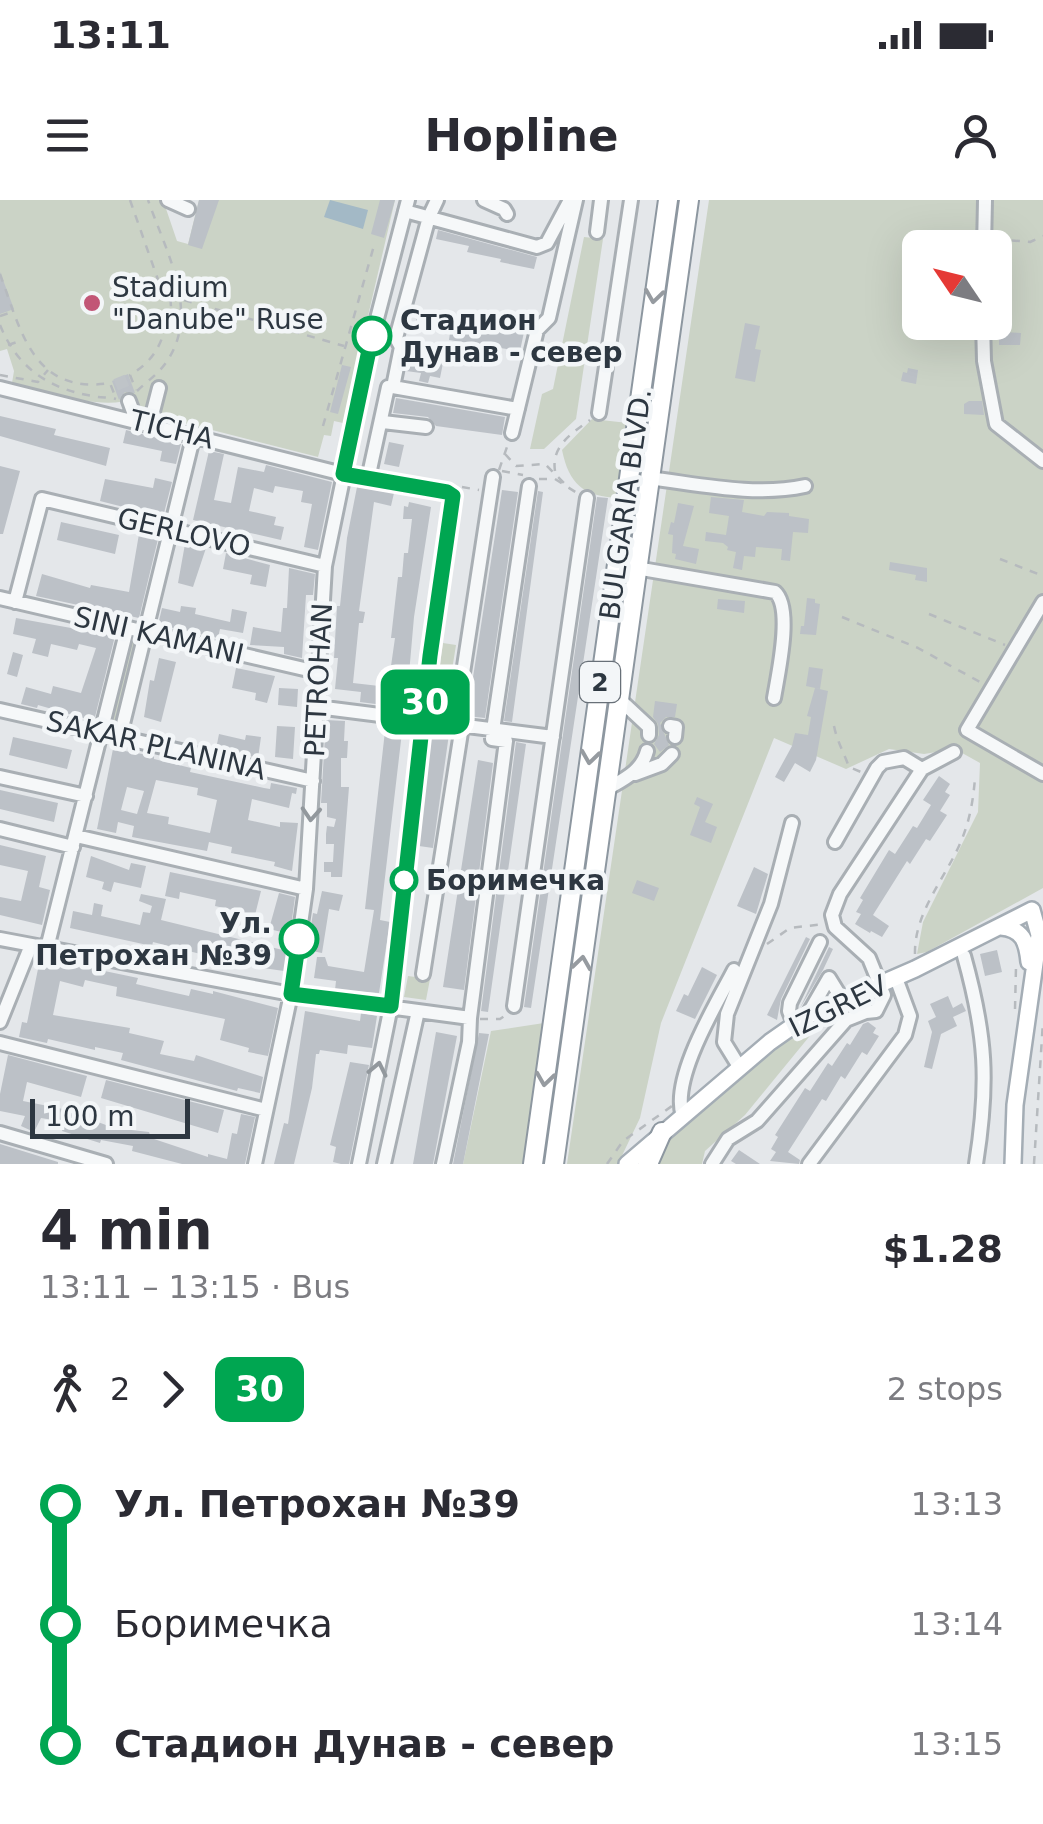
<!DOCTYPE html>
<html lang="en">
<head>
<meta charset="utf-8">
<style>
  body { margin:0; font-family:"DejaVu Sans",sans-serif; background:#f2f2f3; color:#2b2b33; height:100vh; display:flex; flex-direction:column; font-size:38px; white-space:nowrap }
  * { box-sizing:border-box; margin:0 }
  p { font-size:32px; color:#7c7c81 }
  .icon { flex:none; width:55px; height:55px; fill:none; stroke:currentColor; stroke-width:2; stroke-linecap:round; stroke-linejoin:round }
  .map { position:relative; height:964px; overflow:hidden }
  .sheet { display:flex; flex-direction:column; background:#fff; flex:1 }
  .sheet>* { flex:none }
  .badge { padding:0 20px; border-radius:15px; font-size:35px; line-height:65px }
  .needle { width:65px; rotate:305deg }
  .tools { position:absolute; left:902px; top:30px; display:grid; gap:20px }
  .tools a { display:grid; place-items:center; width:110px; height:110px; border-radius:15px; background:#fff; box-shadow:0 10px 40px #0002; font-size:50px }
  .scale { position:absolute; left:30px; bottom:25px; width:160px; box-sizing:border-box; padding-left:10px; border:5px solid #2d3741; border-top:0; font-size:28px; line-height:35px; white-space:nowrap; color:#2d3741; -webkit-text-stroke:8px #f3f6f8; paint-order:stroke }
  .map>.badge { position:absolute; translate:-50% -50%; box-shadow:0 0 0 5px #fff }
  .legs { display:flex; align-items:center; gap:15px; height:110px; padding:0 40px; font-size:32px }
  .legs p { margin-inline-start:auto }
  .summary { display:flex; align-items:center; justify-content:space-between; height:170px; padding:0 40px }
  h1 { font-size:55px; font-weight:800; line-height:75px }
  ul { padding:0 40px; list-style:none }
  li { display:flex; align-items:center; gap:35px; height:120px; font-size:38px }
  li i { display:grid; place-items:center; width:15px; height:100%; margin:0 12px; background:currentColor }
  li i::after { content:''; width:25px; height:25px; margin:-12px; border:8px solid; border-radius:50%; background:#fff }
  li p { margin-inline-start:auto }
  li:first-child i { background:linear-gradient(#0000 50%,currentColor 0) }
  li:last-child i { background:linear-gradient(currentColor 50%,#0000 0) }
  .status { display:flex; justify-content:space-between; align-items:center; height:70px; padding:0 50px; background:#fff; direction:ltr }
  .status svg { height:28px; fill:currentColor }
  header { display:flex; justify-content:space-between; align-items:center; height:130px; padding:0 40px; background:#fff; font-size:45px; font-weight:800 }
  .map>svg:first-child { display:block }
  .green { fill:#cbd3c6; fill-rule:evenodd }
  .water { fill:#a3b9c6 }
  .building { fill:#bcc1c7; fill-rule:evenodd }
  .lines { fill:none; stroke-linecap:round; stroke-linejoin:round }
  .minor-tunnel { stroke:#bfc4c8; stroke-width:12; stroke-dasharray:12 6; stroke-linecap:butt }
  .minor-casing { stroke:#a9afb4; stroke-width:18 }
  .major-casing { stroke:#a4adb5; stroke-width:20 }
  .highway-casing { stroke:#8d97a0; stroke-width:22 }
  .path { stroke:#b6babe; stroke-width:2.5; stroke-dasharray:8 8; stroke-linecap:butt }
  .minor { stroke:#f6f8f9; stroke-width:12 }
  .major { stroke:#fff; stroke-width:15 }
  .highway { stroke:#fff; stroke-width:18 }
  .oneway { stroke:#969ba0 }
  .oneway2 { stroke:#92989d }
  .line-1-casing { stroke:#fff; stroke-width:22 }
  .line-1 { stroke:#00a651; stroke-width:15 }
  .poi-dot { fill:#c25676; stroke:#f3f6f8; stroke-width:4 }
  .stop-1-dot { fill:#fff; stroke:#00a651; stroke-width:5 }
  .labels { text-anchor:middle; stroke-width:9; stroke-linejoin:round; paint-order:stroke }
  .shield { fill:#f3f6f8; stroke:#687078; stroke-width:2.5 }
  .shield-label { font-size:25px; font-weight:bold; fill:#2d3741 }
  .poi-label { font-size:28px; fill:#2d3741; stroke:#f3f6f8; text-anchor:start }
  .stop-label { font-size:28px; font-weight:bold; fill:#2d3741; stroke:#f3f6f8; text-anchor:start }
  .street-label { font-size:28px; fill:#2d3741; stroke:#f3f6f8 }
</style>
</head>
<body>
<div class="status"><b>13:11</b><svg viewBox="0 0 49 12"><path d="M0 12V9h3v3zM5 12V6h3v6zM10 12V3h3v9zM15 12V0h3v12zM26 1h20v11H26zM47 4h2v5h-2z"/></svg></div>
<header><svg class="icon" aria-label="menu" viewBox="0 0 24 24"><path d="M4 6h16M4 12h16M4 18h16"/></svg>Hopline<svg class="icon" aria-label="person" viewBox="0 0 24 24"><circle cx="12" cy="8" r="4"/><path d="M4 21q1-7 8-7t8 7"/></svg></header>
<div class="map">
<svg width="1043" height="964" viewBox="0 0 1043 964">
  <rect width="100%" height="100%" fill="#e4e7ea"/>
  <path class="green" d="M0,0H163L177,41L188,44L199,0H395L343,223L334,221L331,236L324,235L318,257L142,212L137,198C99,212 50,191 12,183L14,171L7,149L0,151Z
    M709,0H1043V688L927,752L917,754L923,722L978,612L980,563L955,549L924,554L889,549L846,569L774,538L661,823L640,918L618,964H567ZM920,48H995V122H920Z
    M584,37L603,39L576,219L544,249H530L542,194L553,189Z
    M592,219L628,223L618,298C583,296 569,284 562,250Z
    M132,433L140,435L116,530L110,527Z
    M443,443L456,445L449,489L437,487Z
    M408,776L430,779L426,800L404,797Z
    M859,799L862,800L813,832L745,915L705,951L702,964H658L672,936L784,837Z
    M544,823L526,964H463L491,831Z"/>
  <path class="water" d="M330,0L368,10L363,29L324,17Z"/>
  <path class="building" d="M199,0H219L202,49L188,45Z
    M380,0H395L384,38L371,34Z
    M438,30L537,57L534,69L500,62L501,59L467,52L469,46L436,39Z
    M0,72L14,109L0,114Z
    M418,109L460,116L459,122L524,132L520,151L449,140L450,133L415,127Z
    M745,123L760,126L755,149L761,150L755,182L735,178Z
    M999,132L1021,133L1020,145H999Z
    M410,154L443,163L440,178L430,176L428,183L419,181L421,173L406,171Z
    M342,165L351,167L338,214L330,212Z
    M908,168L918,170L916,184L901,181L903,172L907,173Z
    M128,174L135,193L125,192L119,200L112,181Z
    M396,198L505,217L502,235L436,226L428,217L393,213Z
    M969,201H982L984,215L964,214V204Z
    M0,216L56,229L54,235L110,248L106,266L0,236Z
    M126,230L181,244L176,264L160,261L162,251L123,243Z
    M389,242L404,245L399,267L384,264Z
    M209,251L224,254L214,300L231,303L238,267L264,272L266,265L332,282L318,350L304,347L312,304L301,302L303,291L275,286L273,293L254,288L249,311L276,317L274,325L284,327L281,340L193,320Z
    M0,266L20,271L3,334H0Z
    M155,278L172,282L163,317L100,301L105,279L153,288Z
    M357,287L394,293L391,306L374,302L359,411L365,412L363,423H359L353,483L388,487L395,438H391L398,377H402L404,353H408L412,319H403L404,306L408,307L409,302L431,307L414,417L406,508L360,502L361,492L335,489L338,458H334L337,406H340L347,338Z
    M502,290L518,292L485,518L467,516Z
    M538,291L543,292L512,522L504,521Z
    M597,297L608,298L531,808L524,807Z
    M711,297L744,300L742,312L764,316L767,312L789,313V316L809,319L808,333L793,332L790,361L781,360L782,349L756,347L755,357L744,356L742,370L733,368L736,352L727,350L728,347L723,343L705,341L706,332L726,335L729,316L709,313Z
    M678,303L694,306L683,346L699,349L696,364L675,359L676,354L672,353L673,335L668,334L671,322L674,323Z
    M61,322L119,335L115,354L57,340Z
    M139,334L158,339L139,418L36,396L42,374L90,388L91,385L129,392Z
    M185,344L206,348L193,387L178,383Z
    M226,353L270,365L266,387L250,384L252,375L223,369Z
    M890,362L927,368V382L915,380L916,375L889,370Z
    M289,368L315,374L313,395H306L302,458L284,454V447L250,445L253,427L281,432L283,408H287Z
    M807,398L815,399V403L820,404L816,435L800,434L801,426H804Z
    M718,399L745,401L744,413L717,409Z
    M181,406L196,408L195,414L230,422L232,409L247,412L243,433L220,429L218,438L158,425L162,408L180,412Z
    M16,418L115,436L94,521L38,505L37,508L21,504L26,487L51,494L53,486L81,493L96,448L79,444L77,450L51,444L48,457L32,453L36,439L13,434Z
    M13,452L23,455L17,477L7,474Z
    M159,458L176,462L161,522L144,517L150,480L154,481Z
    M809,467L823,469L820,489L806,486Z
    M236,468L275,476L267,503L255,500L256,493L232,488Z
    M279,488L298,489L297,507L278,505Z
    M815,488L828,491L816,560L810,572L795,563L784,582L775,577L792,546L795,533L808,535L811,517L807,516Z
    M655,501L677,504L675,517H666L660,523L669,545L660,552L654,544L659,535L658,524L653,517Z
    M326,520L345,521L344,541H348L347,558H341V587H349L342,677H331V672H324V662H333L334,644H326V634L327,626L334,627L336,619L327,617V603H321Z
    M277,526L295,527L293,559L275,557Z
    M385,531L402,532L380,720L390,722L379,793L335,790L336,781L314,778L317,757H325L328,766L364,772L374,710L365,709Z
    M432,532L449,534L433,648L419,646Z
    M219,534L245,540L246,535L261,537L258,558L216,549Z
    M13,537L72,550L67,569L9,555Z
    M516,542L526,544L488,812L481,811Z
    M113,549L154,556V559L191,568L190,572L264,588L270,589L271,583L297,588L296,594L292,593L289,608L252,599L248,620L280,627V622L298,623L292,671L274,666L275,662L231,653L232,647L209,642L207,651L132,637L134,626L118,622L116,633L97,629ZM156,580L198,588L197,595L217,600L210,633L168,624L169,617L147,613ZM127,587L144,591L137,614L121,610Z
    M478,560L493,563L464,790L443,787Z
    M939,576L950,584L945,592L950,595L940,611L947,615L930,641L926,639L910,664L907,661L873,715L889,726L882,737L871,731L870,733L855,724L861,714L856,712L863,700L860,698L889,650L895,654L913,626L917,628L931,605L923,600Z
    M0,590L58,603L54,622L0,609Z
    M697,597L713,604L705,622L717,627L711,643L690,635L700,607L694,604Z
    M0,645L46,656L39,687L50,690L42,725L0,715V697L21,701L28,671L0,665Z
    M91,656L129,670L131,663L146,666L141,688L114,682L111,692L102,689L104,682L86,677Z
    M754,667L768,674L756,714L737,706Z
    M170,672L261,691L255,715L215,706L216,700L180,692L179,699L165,696Z
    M637,680L659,688L654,701L632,693Z
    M322,691L343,695L339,711L329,709L322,753L307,750L313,713L317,714Z
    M279,693L295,697L290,734L269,729Z
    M141,694L166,699L161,720L287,751L284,771L248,766L153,742L152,746L70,728L73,711L92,715L94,703L103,705L101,716L140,725L143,712L150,713L152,706L139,701Z
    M806,737L810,739L781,799L777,820L767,815Z
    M829,747L833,749L823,770L800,808Z
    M997,750L1002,772L985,776L980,754Z
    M47,759L138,778L136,784L162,790L189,796L191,789L213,794V791L278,808L268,856L248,852L249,848L220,840L225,819L116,796L117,787L85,780L83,787L60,781L53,815L130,828L129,833L164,841L160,854L194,861L196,855L263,877L260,893L238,888L237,891L121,860L123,853L95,847V850L48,839L47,843L19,837L22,822L27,823L38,769L45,770Z
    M702,767L717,775L695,819L676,811L684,794L688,796Z
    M948,796L953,808L962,803L966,811L953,817L957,826L941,834L932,869L924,867L932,832L928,821L936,817L930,804Z
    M305,811L360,821L361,813L377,816L372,848L348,845L347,854L320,850L319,854H316L312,888L294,964H274L284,923L288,924Z
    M868,822L876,828L873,833L879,836L867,855L862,852L845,879L841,876L826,901L822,899L788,952L800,960L799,964L770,961L776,952L771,949L778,937L775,935L805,888L810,891L828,863L832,866L847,843L850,845L863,824Z
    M436,832L457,836L433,964H413Z
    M479,833L489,834L463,964H453Z
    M8,855L87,876L81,897L27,882L23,901L63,909L114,928L149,932L151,938L208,957V954L227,959L232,933L237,934L241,914L255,917L245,964H182L132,951L133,946L101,940L100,943L62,931L65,922L41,918L34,932L21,926L25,916L0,911V894Z
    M350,862L369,865L349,964H341L333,962L336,947L330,945Z
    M106,880L224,910L218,933L101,898Z
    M0,944L58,962V964H0Z
    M739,950L760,964H736L731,961Z"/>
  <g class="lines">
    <path class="minor-tunnel" d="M119,177L129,201"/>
    <g class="minor-casing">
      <path id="minor" d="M168,0L188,9
        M484,0L504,9L507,14
        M405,11L537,47L547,43L570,0
        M597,32L601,0
        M984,48L985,0
        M983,122L984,161L996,224L1043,261
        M393,187L518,209
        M0,188L343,274L447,292L453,296L431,456L391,806L359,964
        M129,201L136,220
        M599,213L631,0
        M383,222L426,227
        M150,223L159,188
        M512,233L537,130L549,118L576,0
        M648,278C699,284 754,297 805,286
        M368,279L388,187H393L401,147L396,138L429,17L437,0
        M636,368L775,392C793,408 778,474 774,498
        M0,398L317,472
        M15,402L42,299L325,366
        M1043,402L967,530L1043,574
        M619,499L649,527V535
        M317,507L553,537
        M0,510L313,581
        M455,525L493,277
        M670,526L676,527L675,537
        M120,536L194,234
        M635,574L662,564L672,554
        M0,577L86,596
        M607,589C624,579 642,571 647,551
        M0,629L73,647
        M76,636L306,689
        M835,642L877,568L883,562L904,558L922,569
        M0,739L291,794L418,811L384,964
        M47,748L127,429
        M964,756C986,835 989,882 976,964
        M423,774L462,526
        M514,806L587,298
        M418,811L470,818
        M807,816L829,778L842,799
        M0,822L31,745
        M794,824L789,811L790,803L820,742
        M0,843L266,910
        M740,868L724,842L727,814L771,704L792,623
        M683,916C670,879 717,803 734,770
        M0,933L106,964
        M255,964L291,794L306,689L325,366L373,134L408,0
        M443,964L469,842L470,818L506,541L492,539L493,530L529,286
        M712,964L728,939L757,921L846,820L866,812L876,811L884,795L869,758L835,727L832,715L840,694L922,569L954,552
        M809,964L905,835L910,816L896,778"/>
    </g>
    <g class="major-casing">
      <path id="major" d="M1001,727C1023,729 1027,742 1029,762
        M627,964L770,842L807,816L915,769L1032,710L1039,735L1015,905L1013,964"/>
    </g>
    <g class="highway-casing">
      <path id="highway" d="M533,964L668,0
        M554,964L689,0
        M648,964L662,932"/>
    </g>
    <path class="path" d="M130,0L163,94L170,93L172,121H166C163,145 151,163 130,175L136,190
      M996,39L1030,42L1043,36
      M0,74C21,131 33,195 110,183L115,196
      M184,100L344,146
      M0,116L12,112
      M0,125C17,167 48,189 93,196C101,198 110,197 116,199
      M8,145L23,140
      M0,175L38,182L48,170
      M137,191C145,183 157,175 165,164C202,114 166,52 148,0
      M323,226L375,42
      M505,254L516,266L545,264L564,283
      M499,270L508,244
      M502,271L523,275
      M555,271C551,246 572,233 590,220
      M539,279H555L577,293
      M462,287L479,290
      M1000,359L1043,376
      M929,414L1005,445
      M842,417L918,448L980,482
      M834,526C837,541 844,553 849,567L861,572
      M767,744L790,728L824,724
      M915,754C914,714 943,681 959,646C969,624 973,603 975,578
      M1015,809L1016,767
      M480,819H500L506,815
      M607,964L623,941L672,906
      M1034,964L1043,821"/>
    <use href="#minor" class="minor"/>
    <use href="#major" class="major"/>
    <use href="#highway" class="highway"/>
  </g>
  <defs><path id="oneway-chevron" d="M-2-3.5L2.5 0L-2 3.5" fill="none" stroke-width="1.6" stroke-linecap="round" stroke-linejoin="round" transform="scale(2.5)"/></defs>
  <g class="oneway">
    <use href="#oneway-chevron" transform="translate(654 96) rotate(98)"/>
    <use href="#oneway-chevron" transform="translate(590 557) rotate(98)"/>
    <use href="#oneway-chevron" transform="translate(582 763) rotate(-82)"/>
    <use href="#oneway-chevron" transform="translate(545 879) rotate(98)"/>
  </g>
  <g class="oneway2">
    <use href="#oneway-chevron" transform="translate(311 614) rotate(94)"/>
    <use href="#oneway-chevron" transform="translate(378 869) rotate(-78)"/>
  </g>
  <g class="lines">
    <g class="line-1-casing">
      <path id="line-1" d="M299,739L291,794L391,806L430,456L453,296L447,292L343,274L372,136"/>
    </g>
    <use href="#line-1" class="line-1"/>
  </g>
  <circle class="poi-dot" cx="92" cy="103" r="10"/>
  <g class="stop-1-dot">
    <circle cx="372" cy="136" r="18"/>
    <circle cx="404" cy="680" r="12"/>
    <circle cx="299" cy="739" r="18"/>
  </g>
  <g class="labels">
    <rect class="shield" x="580" y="462" width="40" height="40" rx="8"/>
    <g class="shield-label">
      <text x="600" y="491">2</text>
    </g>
    <g class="poi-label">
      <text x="112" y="97">Stadium<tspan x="112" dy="32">"Danube" Ruse</tspan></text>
    </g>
    <g class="stop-label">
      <text x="400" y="130">Стадион<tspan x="400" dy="32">Дунав - север</tspan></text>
      <text x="426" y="690">Боримечка</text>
      <text x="272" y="733" text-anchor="end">Ул.<tspan x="272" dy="32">Петрохан №39</tspan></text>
    </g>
    <g class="street-label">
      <text transform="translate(172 229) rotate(14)" y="10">TICHA</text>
      <text transform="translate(625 304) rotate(-82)" y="10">BULGARIA BLVD.</text>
      <text transform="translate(184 332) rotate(13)" y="10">GERLOVO</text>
      <text transform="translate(159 435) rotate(13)" y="10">SINI KAMANI</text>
      <text transform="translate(318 480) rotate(-87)" y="10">PETROHAN</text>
      <text transform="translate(156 545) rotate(13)" y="10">SAKAR PLANINA</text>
      <text transform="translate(838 806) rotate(-26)" y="10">IZGREV</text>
    </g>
  </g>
</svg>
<div class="tools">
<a><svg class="needle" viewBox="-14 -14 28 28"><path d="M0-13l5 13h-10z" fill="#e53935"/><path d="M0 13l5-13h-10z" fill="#7c7c81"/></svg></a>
</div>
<div class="scale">100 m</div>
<b class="badge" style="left:425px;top:502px;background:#00a651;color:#fff">30</b>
</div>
<section class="sheet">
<div class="summary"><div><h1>4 min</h1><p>13:11 – 13:15 · Bus</p></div><b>$1.28</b></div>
<div class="legs"><svg class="icon" aria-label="walk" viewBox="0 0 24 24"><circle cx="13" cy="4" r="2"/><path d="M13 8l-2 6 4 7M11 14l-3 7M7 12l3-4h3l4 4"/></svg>2<svg class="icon" aria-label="forward" viewBox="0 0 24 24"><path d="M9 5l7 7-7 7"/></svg><b class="badge" style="background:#00a651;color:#fff">30</b><p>2 stops</p></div>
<ul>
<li><i style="color:#00a651"></i><b>Ул. Петрохан №39</b><p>13:13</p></li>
<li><i style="color:#00a651"></i><span>Боримечка</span><p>13:14</p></li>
<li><i style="color:#00a651"></i><b>Стадион Дунав - север</b><p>13:15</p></li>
</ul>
</section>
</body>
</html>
